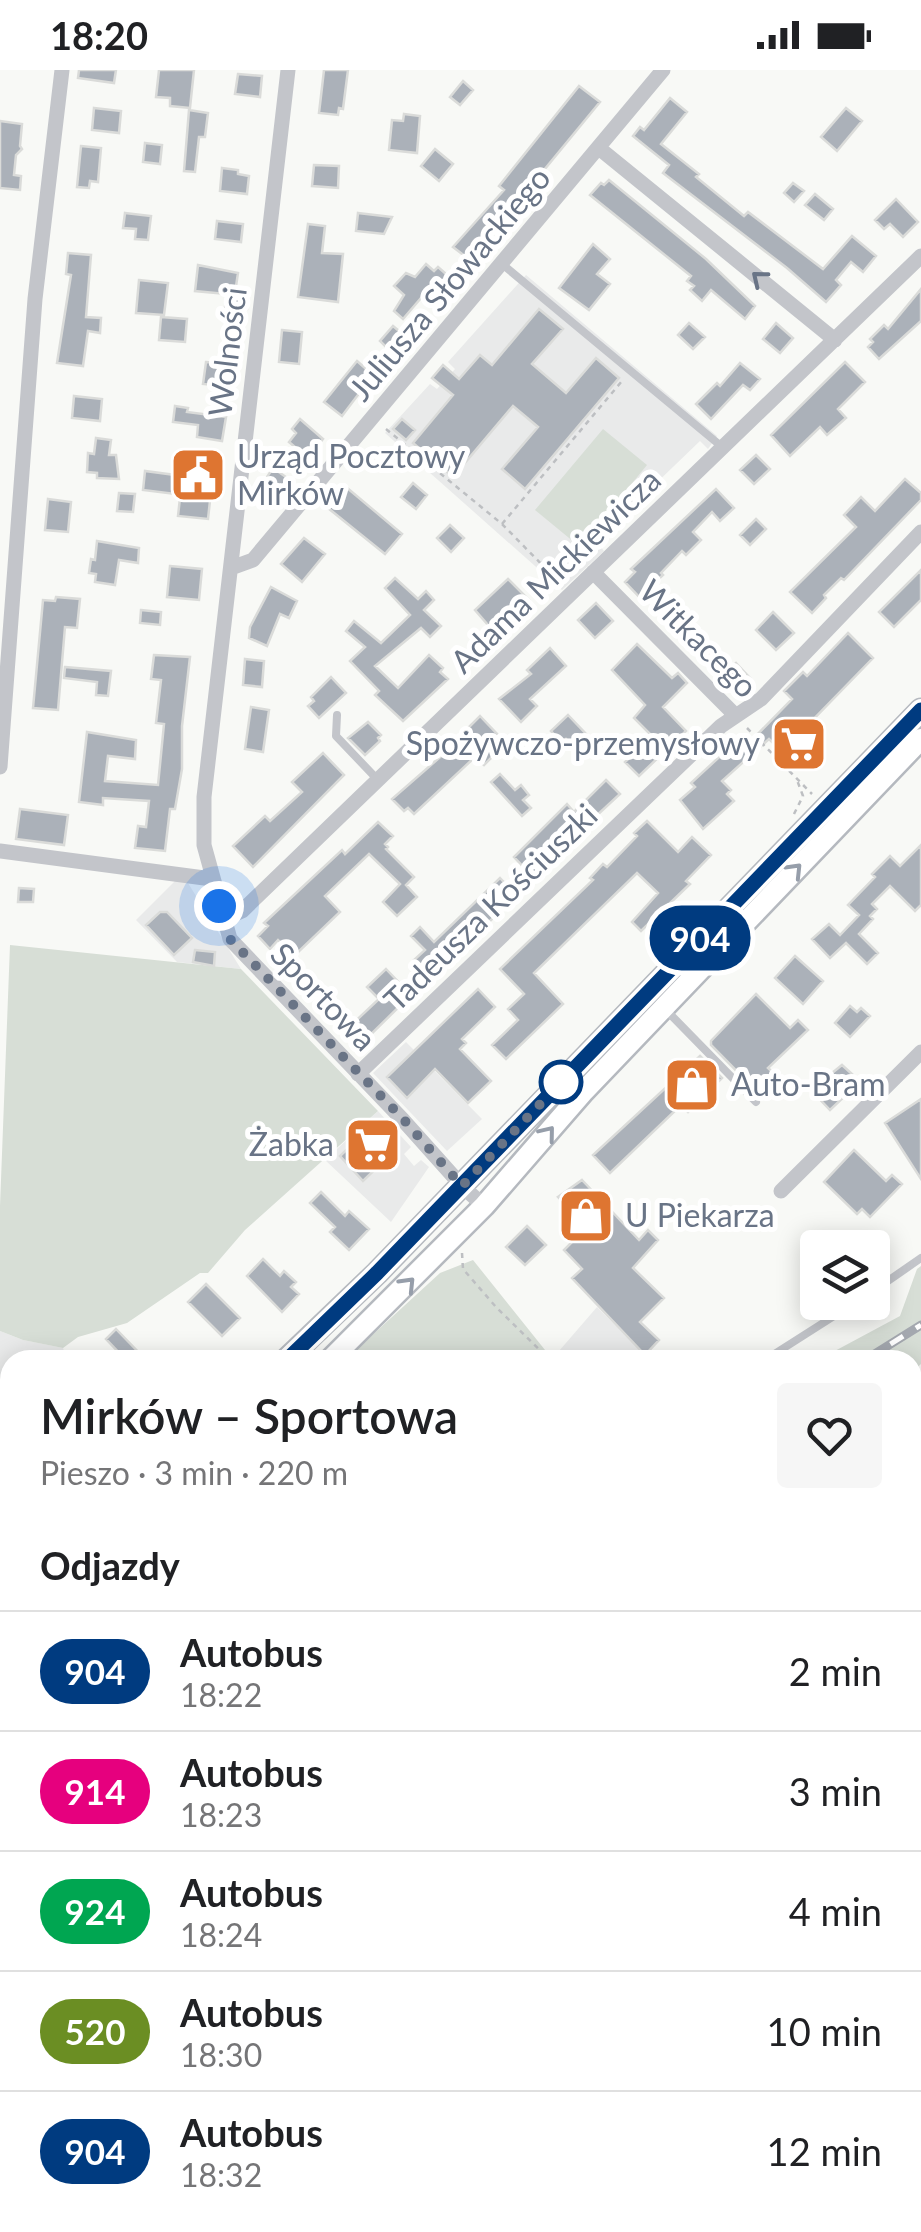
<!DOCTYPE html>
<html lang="pl">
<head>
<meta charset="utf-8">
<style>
  body { margin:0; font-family:Lato,sans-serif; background:#f6f6f6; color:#202124; height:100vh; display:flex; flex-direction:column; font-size:38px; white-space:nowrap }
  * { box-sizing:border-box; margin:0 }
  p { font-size:32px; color:#757577 }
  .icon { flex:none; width:55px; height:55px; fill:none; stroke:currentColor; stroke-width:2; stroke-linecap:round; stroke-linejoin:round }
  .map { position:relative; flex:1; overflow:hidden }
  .panel { position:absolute; left:0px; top:1280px; width:922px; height:882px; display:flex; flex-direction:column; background:#fff; border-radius:30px 30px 0 0; box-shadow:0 5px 25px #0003 }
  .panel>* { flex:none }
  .badge { padding:0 20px; border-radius:32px; font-size:35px; line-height:65px }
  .fabs { position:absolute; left:800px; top:1160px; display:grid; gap:20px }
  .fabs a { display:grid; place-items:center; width:90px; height:90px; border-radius:10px; background:#fff; box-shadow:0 5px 25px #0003; font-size:50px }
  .you { position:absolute; width:50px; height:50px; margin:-25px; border:8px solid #fff; border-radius:50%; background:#1a73e8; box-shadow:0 0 0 15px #1a73e833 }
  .map>.badge { position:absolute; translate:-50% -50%; box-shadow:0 0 0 5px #fff }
  h2 { padding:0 40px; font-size:38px; line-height:90px }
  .round { display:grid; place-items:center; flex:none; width:105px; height:105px; border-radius:10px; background:#f6f6f6 }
  .head { display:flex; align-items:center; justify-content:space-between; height:170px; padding:0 40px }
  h1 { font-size:48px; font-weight:600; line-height:75px }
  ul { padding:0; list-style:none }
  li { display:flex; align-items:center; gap:30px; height:120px; padding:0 40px; border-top:2px solid #e0e0e0 }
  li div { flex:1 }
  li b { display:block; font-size:38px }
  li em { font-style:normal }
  li .badge { min-width:110px; font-weight:700; text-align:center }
  .status { display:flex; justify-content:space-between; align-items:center; height:70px; padding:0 50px; background:#fff; direction:ltr }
  .status svg { height:28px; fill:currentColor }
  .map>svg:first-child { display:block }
  .built { fill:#e9eaea }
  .green { fill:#d7ded6 }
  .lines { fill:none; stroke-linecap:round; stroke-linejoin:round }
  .stream { stroke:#bdc5cc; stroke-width:5 }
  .building { fill:#abb1b9; stroke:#dadbd9; stroke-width:2.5 }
  .secondary-casing { stroke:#b5b9bf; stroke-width:25 }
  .path { stroke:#bdbfc2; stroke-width:2.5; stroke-dasharray:5 5; stroke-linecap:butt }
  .lane { stroke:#c3c5ca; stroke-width:8 }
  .street { stroke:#c3c5ca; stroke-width:15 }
  .secondary { stroke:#fff; stroke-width:20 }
  .rail-casing { stroke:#a4a8af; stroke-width:9 }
  .rail { stroke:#fff; stroke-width:5; stroke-dasharray:15; stroke-linecap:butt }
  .oneway { stroke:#697486 }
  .oneway2 { stroke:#969eaa }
  .line-casing { stroke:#fff; stroke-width:22 }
  .line { stroke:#003b80; stroke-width:15 }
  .walk { stroke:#697486; stroke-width:10; stroke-dasharray:0 18 }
  .stop-dot { fill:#fff; stroke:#003b80; stroke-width:5 }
  .labels { text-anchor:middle; stroke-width:10; stroke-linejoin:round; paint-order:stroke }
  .street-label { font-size:32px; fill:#697486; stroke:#fff }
  .poi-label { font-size:32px; fill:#697486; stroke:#fff; text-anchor:start }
</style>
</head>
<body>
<div class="status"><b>18:20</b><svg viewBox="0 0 49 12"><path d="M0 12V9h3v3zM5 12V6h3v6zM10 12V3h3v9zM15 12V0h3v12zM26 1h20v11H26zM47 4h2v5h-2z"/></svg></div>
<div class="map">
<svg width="921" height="2162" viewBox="0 0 921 2162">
  <rect width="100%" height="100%" fill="#f8f9f6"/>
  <path class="built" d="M526,205L717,366L708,379L700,371L620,448L622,454L599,475L604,481L562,520L385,363L430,314L437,319L455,299L448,292Z
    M176,810L188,813L241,899L177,892L136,850Z
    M406,972L482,1049L447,1081L373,1003Z
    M378,1041L411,1077L404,1084L414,1096L421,1090L429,1097L391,1152L325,1090Z
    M597,1237L650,1290H568L559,1281Z
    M0,1261L23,1270L63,1278L67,1290H10V1403L0,1402Z
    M0,2041H10V2152L172,2153L177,2162H0Z"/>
  <path class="green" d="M603,359L647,395L580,477L535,440Z
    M10,875L241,899L378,1041L245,1160L208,1203H200L127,1253L78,1267L63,1278L23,1270L0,1261V1136Z
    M473,1190L553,1290H345L440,1203Z
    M921,1196V1294L913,1301L912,1290H818L900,1246L917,1199Z
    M913,1454L921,1456V2061L913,2062Z
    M10,1635V1738L0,1743V1646Z
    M10,1769V2020L0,2019V1774Z
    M172,2153H856L850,2162H197L194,2158L177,2162Z"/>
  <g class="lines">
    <path class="stream" d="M912,1619L921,1620
      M912,1800L921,1771
      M0,1897L10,1894
      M0,1927L10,1937
      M912,1990L921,1991
      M912,2068L921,2066
      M187,2152L192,2162
      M668,2152L670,2162"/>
  </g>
  <path class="building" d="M79,0H116L114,13L78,8Z
    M159,0H194L190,38L170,36V28L156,27Z
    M324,0H348L343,39L339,38L338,45L319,43Z
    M238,4L262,6L260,27L235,24Z
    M463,11L473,20L460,35L450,27Z
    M579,16L600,32L470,190L453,177L504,120L499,116Z
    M670,28L687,42L661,74L699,104L696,107L744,146L748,142L823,199L852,166L876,186L863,202L851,192L836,210L841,215L826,232L787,198L663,103L669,95L633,66L640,57L644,60Z
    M94,38L121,41L119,63L92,60Z
    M846,38L862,51L837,81L821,67Z
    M189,40L208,43L205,67H199L195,102L184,101Z
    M404,44L420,46L417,83L389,80L392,50L403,51Z
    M0,51L22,54L20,76L22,79L16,85L14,105L21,106L20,120L0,118Z
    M145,73L162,75L160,94L143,92Z
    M81,76L101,78L98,112L90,111L89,118L77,117Z
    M435,79L453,94L439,111L421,96Z
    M314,95L339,96L338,118L312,116Z
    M222,98L238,100V104L249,106L247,124L220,121Z
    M609,110L706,189L755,236L745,249L711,220L702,231L690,220L694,216L687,211L691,206L590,125L601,113L604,115Z
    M793,113L804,121L794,132L784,123Z
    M815,124L833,139L824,150L805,135Z
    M896,129L918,152L903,167L890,154L884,159L875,150Z
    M125,143L151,146L148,170L135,169L136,159L123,158Z
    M358,143L392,147L384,164L356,161Z
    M217,151L243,154L241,172L215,169Z
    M308,154L325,156L322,183L343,184L338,232L298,227Z
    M593,174L610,189L597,204L610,214L589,240L559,218Z
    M68,183L91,185L86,247L101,248L100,263L88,261L83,296L57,293L71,205L66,204Z
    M426,194L434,201L438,197L454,211L438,230L427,221L403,249L394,241L404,225L394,216L406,203L415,207Z
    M198,195L238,203L235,223L248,225L247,239L225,237L227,224L195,221Z
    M139,210L168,213L164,245L136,243Z
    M921,219V251L879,289L868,277L873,272L870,269L884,255L888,259Z
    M539,239L563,259L532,294L566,323L596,288L619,308L525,419L502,399L538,357L513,336L453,407L413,373L453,325L432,308L443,295L459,309L480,285L492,295Z
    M161,247L187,249L185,272L159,270Z
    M689,253L705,267L693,279L678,265Z
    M776,253L793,268L780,283L763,269Z
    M393,256L405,266L391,282L380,271Z
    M282,260L302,262L299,294L279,292Z
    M357,291L373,305L342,346L324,332Z
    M206,292L226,294L223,316L203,314Z
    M845,292L865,312L838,339L846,348L827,365L820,357L790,386L771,365Z
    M740,293L760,309L750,320L743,315L711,349L696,334L717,313L720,316Z
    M74,326L102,329L100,351L72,348Z
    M175,336L188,338L187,342L226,347L222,371L197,367L198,355L173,352Z
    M300,349L323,369L308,388L289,372L296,363L292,359Z
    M402,349L415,360L406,370L393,359Z
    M96,368L111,370L109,385H116L119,409L97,408V403L87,402L88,383L94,384Z
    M756,385L770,399L754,414L740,400Z
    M185,391L214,394L208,449L178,446L180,428L176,427V424L143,420L145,401L183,406Z
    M273,398L293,412L280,430L261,416Z
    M905,409L921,423V430L844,510L841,508L824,525L826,528L812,543L790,522L856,457L844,445L861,427L875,441Z
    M413,413L427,425L416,439L401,427Z
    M346,417L402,464L385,484L328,438Z
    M716,419L734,438L720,451L712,442L693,462L701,470L686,485L682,481L661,503L663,505L650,517L655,523L645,533L625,512L635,502L631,499Z
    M119,423L135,424L133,442L117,441Z
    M48,429L71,432L68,462L45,460Z
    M756,449L766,459L750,475L740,465Z
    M450,455L464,468L451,482L437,468Z
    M304,468L325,484L302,512L281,494Z
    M97,471L139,478L138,493L119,490L115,515L95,512L96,504L89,503L91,489L95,490Z
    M170,496L202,499L199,530L167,527Z
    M921,500V530L894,557L879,542Z
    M395,508L418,529L426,521L434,530L424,540L441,556L430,567L421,558L375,596L398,618L429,585L443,598L440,602L448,609L403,651L375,625L379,621L350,591L365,577L346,561L354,551L381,573L410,545L385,518Z
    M508,509L529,530L495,563L475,540Z
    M271,517L297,531L289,548L280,544L267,576L249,568L250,557Z
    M56,527L80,529L77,558L65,557L58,640L33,638L43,530L55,531Z
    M596,533L613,551L595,568L578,550Z
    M141,540L161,542L160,555L140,553Z
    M773,542L794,563L776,580L756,560Z
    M848,563L873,588L806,657L814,664L790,689L769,669L722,711L731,720L727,724L734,731L703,759L680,730L695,717L691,713L741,667L748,674L792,629L784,621L803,602L807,606Z
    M637,574L672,608L678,603L687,613L663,637L686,661L639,706L625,692L652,666L634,648L645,635L612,600Z
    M550,578L566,596L530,629L537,636L521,652L499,629L531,604L527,600Z
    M154,585L190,587L182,656V699L175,739H170L165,781L135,778L138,756L146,757L149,731L103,728V735L79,732L87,662L136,670L135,689L108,686L105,711L158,715L164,654L156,653L161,610L151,609Z
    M245,589L264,591L262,617L243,615Z
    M736,593L750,608L737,621L722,606Z
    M65,597L111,601L108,626L96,625L97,612L64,608Z
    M331,607L346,623L319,648L308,636L314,631L311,627Z
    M251,637L269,640L263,682L245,679Z
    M568,645L588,666L575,678L566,669L562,673L551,661Z
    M480,646L500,667L494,673L500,679L484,695L475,687L414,744L408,738L404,741L392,729L462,668L460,666Z
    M368,652L381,665L378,668L380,671L365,685L348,668Z
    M323,683L344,705L253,797L233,776L265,746L270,751L302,722L292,712Z
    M500,704L515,720L521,715L529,725L523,730L531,738L522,746L491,712Z
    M606,710L620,724L541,797L543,800L534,808L514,787L567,734L574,742Z
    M20,739L68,745L64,775L16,769Z
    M647,751L678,782L692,767L711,785L686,811L690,814L641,861L632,852L658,823L637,803L534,903L563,934L506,989L492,975L518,950L508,939L524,924L500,899L593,810L590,808L603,794L607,797L637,766L634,763Z
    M378,752L393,766L385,774L388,777L386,779L414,807L406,815L417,827L397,846L383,832L400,814L369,784L325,826L340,842L294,886L278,870L270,879L258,866L268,856L264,853L342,780L345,784Z
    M921,775V835L915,841L890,816L872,834L877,839L870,846L873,849L859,864L878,883L867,894L846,873L830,888L812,869L829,854L840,865L859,845L848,835L875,807L872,804L890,786L900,796Z
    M500,808L517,826L430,906L414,890L425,880L411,866L420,857L434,872Z
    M19,818L34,819L33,832H18Z
    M160,842H167L192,868L174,885L146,855Z
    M195,880L215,882L214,896L193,892Z
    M795,886L823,911L803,934L775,908Z
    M386,899L411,925L358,977L346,960L379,929L367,917Z
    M478,919L495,937L462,969L466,973L460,979L491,1011L468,1033L435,999L407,1028L387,1007Z
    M756,924L790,958L798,950L808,960L768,998L780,1009L762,1027L711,975V971Z
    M850,936L857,942L861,938L870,946L850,967L835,953Z
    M700,986L722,1008L688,1042L681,1035L610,1103L593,1085Z
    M842,995L852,1004L839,1016L847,1024L830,1040L811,1020Z
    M921,1029V1109L885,1053Z
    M367,1060L384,1078L381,1080L388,1087L363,1111L340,1086Z
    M854,1080L886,1111L892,1105L902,1114L870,1147L862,1139L857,1144L824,1112Z
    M582,1110L639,1170L648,1160L658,1170L633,1198L664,1228L640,1252L659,1270L645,1285L572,1208L582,1199L564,1180L587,1157L558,1127Z
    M321,1122L345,1146L349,1141L369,1159L349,1180L330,1162L335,1157L310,1133Z
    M527,1156L546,1175L525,1195L506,1177Z
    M263,1189L280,1206L284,1201L296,1212L291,1217L299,1224L282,1242L247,1206Z
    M206,1214L240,1248L222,1266L188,1232Z
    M116,1259L146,1290H126L106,1269Z"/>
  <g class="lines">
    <g class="secondary-casing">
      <path id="secondary" d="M286,1290L377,1203L921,640
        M330,1290L484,1136L584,1021L921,669
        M0,1429L10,1439
        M3,1523L10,1502
        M0,1567L10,1558
        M0,1615L10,1605"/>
    </g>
    <path class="path" d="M386,359L502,454L560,513
      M502,454L622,311
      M747,658L812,724
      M794,744L803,726L797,710
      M462,1183L463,1199L496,1237L550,1290
      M912,1358L921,1350
      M912,1450L921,1451
      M0,1796L10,1792"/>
    <path class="lane" d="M502,194L721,376
      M337,645L336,666L377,709
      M667,941L756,1032
      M872,1222L921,1188
      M765,1290L856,1232
      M0,2054L10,2053
      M159,2152L164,2162"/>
    <path class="street" d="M288,0L204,727V775L230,869L403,1050L462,1116L484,1136
      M600,79L835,270
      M231,498L253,490L663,0
      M593,502L736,646
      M0,697L35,229L62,0
      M0,781L212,809
      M224,849L242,841L921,186
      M358,1004L721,656L761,629L921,462
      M781,1121L921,982"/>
    <use href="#secondary" class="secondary"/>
    <g class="rail-casing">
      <path id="rail" d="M865,1290L921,1255
        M0,1756L10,1751"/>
    </g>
    <use href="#rail" class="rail"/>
  </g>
  <defs><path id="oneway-chevron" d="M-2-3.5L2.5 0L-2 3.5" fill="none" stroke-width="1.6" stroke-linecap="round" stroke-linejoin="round" transform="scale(2.5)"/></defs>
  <use class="oneway" href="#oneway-chevron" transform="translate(759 208) rotate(-141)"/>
  <g class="oneway2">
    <use href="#oneway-chevron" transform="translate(795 800) rotate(-46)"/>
    <use href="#oneway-chevron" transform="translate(548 1063) rotate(-51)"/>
    <use href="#oneway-chevron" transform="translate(408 1214) rotate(-46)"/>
  </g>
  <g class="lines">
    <g class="line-casing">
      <path id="line" d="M287,1290L377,1203L921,640"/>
    </g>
    <use href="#line" class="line"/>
    <path class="walk" d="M219,836L230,869L404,1050L462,1116L566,1007L561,1012"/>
  </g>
  <defs>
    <g id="civic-square" transform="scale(2.875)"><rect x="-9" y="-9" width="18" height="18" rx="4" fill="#de7531" stroke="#fff"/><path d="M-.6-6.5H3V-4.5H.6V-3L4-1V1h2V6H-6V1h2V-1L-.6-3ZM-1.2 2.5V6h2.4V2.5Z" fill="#fff"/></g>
    <g id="supermarket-square" transform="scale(2.875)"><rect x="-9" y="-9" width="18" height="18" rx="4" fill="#de7531" stroke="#fff"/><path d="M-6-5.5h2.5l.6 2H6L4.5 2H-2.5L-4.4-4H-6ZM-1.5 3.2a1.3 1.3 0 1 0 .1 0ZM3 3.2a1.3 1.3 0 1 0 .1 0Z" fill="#fff"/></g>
    <g id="shop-square" transform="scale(2.875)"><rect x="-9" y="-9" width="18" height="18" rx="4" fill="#de7531" stroke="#fff"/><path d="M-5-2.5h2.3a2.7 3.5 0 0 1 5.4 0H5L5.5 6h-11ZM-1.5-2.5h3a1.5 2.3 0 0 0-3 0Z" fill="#fff"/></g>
  </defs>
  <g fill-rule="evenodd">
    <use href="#civic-square" x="198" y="405"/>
    <use href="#supermarket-square" x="799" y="674"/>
    <use href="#shop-square" x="692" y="1015"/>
    <use href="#supermarket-square" x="373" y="1075"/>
    <use href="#shop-square" x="586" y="1146"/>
  </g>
  <circle class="stop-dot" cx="561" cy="1012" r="20"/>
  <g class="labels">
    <g class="street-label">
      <text transform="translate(450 214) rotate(-50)" y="11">Juliusza Słowackiego</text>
      <text transform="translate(228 282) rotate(-83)" y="11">Wolności</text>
      <text transform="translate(556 501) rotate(-44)" y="11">Adama Mickiewicza</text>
      <text transform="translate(698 569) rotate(45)" y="11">Witkacego</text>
      <text transform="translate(491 838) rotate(-44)" y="11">Tadeusza Kościuszki</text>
      <text transform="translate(323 927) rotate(46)" y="11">Sportowa</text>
    </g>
    <g class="poi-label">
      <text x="237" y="398">Urząd Pocztowy<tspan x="237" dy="37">Mirków</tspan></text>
      <text x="760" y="685" text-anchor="end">Spożywczo-przemysłowy</text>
      <text x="731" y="1026">Auto-Bram</text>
      <text x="334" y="1086" text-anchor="end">Żabka</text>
      <text x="625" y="1157">U Piekarza</text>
    </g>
  </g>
</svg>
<div class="fabs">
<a><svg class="icon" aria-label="layers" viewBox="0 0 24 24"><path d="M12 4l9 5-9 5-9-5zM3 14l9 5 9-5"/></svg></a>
</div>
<div class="you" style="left:219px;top:836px"></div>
<b class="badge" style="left:700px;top:868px;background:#003b80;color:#fff">904</b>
<section class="panel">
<div class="head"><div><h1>Mirków – Sportowa</h1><p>Pieszo · 3 min · 220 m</p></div><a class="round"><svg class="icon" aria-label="heart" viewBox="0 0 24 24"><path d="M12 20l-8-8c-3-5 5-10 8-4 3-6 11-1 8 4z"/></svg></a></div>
<h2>Odjazdy</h2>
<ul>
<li><span class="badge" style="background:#003b80;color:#fff">904</span><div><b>Autobus</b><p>18:22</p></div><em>2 min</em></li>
<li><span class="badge" style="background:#e6007e;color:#fff">914</span><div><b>Autobus</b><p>18:23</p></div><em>3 min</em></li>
<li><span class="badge" style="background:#00a651;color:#fff">924</span><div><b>Autobus</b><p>18:24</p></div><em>4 min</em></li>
<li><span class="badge" style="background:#6b8e23;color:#fff">520</span><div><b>Autobus</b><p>18:30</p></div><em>10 min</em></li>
<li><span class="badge" style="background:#003b80;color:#fff">904</span><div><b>Autobus</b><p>18:32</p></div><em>12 min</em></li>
</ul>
</section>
</div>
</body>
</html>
